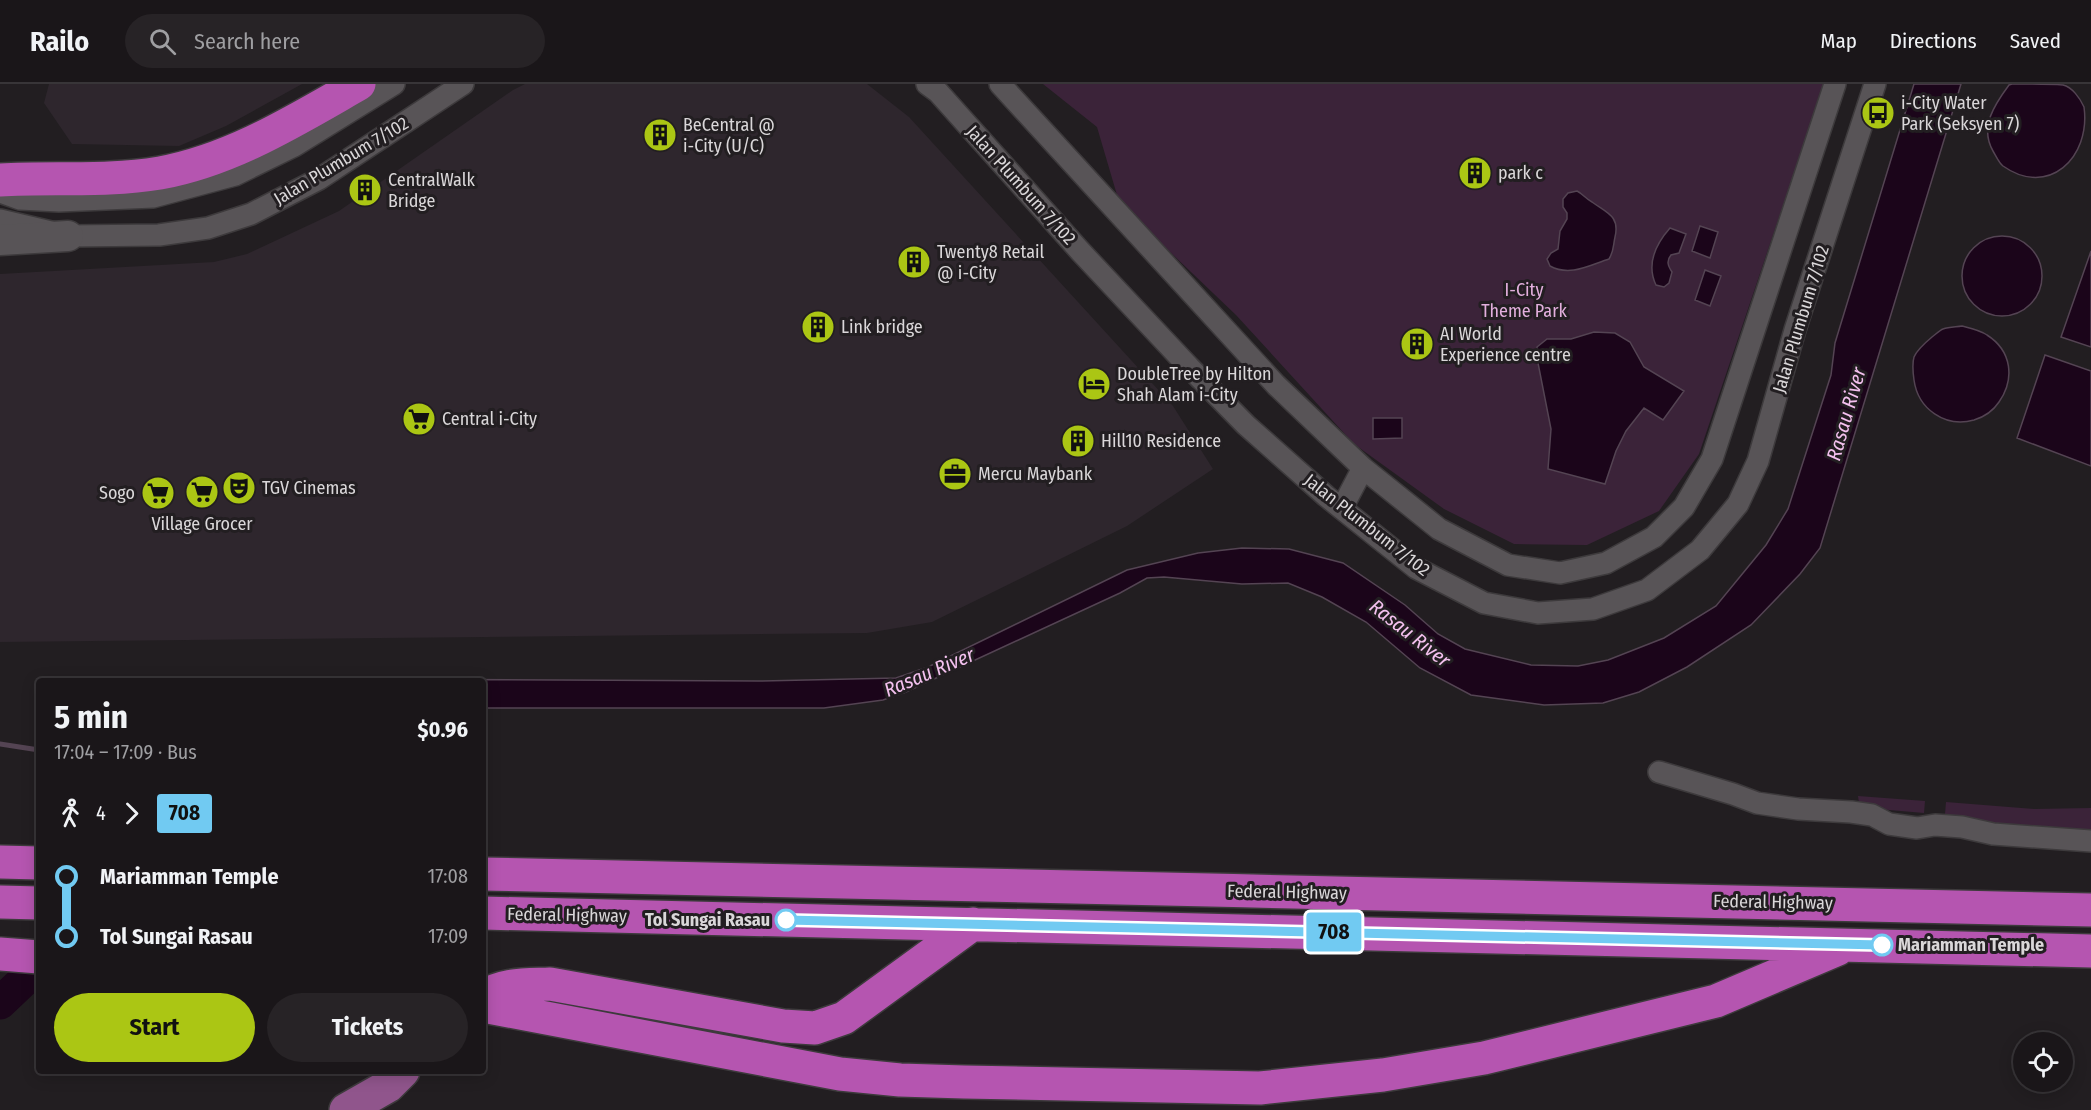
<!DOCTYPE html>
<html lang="en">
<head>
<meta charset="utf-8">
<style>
  body { margin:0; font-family:"Fira Sans Condensed",sans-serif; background:#272326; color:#f1f3f6; height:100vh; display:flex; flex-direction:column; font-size:22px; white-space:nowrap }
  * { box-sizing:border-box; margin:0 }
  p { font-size:20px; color:#9f9fa2 }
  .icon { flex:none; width:33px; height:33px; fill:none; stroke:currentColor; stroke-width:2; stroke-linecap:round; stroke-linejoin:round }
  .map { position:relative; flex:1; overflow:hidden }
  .side { position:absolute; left:36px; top:594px; width:450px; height:396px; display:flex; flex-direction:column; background:#1a1619; border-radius:6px; box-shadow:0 3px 15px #0003,0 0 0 2px #383538 }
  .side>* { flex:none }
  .badge { padding:0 12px; border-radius:4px; font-size:21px; line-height:39px }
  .buttons { position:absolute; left:2013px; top:948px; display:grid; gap:12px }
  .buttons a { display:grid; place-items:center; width:60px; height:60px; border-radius:50%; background:#1a1619; box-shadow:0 3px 15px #0003,0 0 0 2px #383538; font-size:30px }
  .map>.badge { position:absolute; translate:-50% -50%; box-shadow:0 0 0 3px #fff }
  .legs { display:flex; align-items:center; gap:9px; height:66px; padding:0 18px; font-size:20px }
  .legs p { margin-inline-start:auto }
  .overview { display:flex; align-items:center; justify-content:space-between; height:102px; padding:0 18px }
  h1 { font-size:33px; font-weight:700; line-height:45px }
  .button { display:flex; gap:12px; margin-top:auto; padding:12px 18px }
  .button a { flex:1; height:69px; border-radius:36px; background:#abc614; color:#111; font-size:24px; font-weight:700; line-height:69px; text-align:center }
  .button a+a { background:#272326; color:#f1f3f6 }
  ul { padding:0 18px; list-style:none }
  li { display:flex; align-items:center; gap:21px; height:60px; font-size:22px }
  li i { display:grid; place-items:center; width:9px; height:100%; margin:0 8px; background:currentColor }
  li i::after { content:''; width:15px; height:15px; margin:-8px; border:4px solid; border-radius:50%; background:#1a1619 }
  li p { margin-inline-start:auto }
  li:first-child i { background:linear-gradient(#0000 50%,currentColor 0) }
  li:last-child i { background:linear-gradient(currentColor 50%,#0000 0) }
  header { display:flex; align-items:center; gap:36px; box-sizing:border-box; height:84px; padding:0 30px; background:#1a1619; border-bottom:2px solid #383538 }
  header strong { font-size:28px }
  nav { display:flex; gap:33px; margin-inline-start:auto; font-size:21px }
  .search { width:420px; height:54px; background:#272326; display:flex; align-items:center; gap:15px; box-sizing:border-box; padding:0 21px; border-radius:33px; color:#9f9fa2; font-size:22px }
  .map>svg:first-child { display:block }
  .built { fill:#2e262d }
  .green { fill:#3b2339 }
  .water { fill:#1b051a; stroke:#544453; stroke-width:1.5 }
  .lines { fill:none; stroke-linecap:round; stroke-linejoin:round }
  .stream { stroke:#544453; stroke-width:5 }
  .river { stroke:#1b051a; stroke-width:33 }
  .street-casing { stroke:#3d3a3c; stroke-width:24 }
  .secondary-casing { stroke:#3d3a3c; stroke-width:33 }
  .primary-casing { stroke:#3d3a3c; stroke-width:36 }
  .highway-casing { stroke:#3d3a3c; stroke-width:36 }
  .street { stroke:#585457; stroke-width:21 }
  .secondary { stroke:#585457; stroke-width:30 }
  .primary { stroke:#90558c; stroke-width:33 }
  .highway { stroke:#b555b0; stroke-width:33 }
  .line-1-casing { stroke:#fff; stroke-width:14 }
  .line-1 { stroke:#71caf2; stroke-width:9 }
  .stop-1-dot { fill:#fff; stroke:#71caf2; stroke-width:3 }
  .labels { text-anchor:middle; stroke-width:6; stroke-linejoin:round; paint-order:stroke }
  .poi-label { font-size:18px; fill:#dad7d9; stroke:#221e21; text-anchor:start }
  .street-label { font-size:18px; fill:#dad7d9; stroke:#221e21 }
  .park-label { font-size:18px; fill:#e2afdd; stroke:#221e21 }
  .stop-label { font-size:18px; font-weight:bold; fill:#dad7d9; stroke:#221e21; text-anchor:end }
  .water-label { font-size:20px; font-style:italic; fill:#f4c1ef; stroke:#221e21 }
</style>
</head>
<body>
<header>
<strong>Railo</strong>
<div class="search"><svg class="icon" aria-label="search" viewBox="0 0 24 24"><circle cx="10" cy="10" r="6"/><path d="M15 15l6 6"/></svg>Search here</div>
<nav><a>Map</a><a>Directions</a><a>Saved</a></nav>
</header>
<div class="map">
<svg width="2091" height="1026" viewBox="0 0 2091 1026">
  <rect width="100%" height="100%" fill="#221e21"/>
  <path class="built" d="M49,0H302L226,42L179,62L72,60L44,19Z
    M525,0H867L909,33L1173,322L1213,385L1127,442L932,538L867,549L0,558V190L214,178L247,170L339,127L513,6Z"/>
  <path class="green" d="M1043,0H1824L1699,370L1659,427L1587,461L1514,460L1444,425L1354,360L1236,231L1124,124L1117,111L1097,43Z
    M1858,712L1925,717L1924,729L1866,724L1859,719Z
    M1946,718L2034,725L2091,724V748H2035L1945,730Z"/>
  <path class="water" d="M1914,0H1961L1820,464L1800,490L1751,541L1687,583L1639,608L1603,619L1544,621L1471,611L1420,584L1366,538L1322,513L1288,499L1242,500L1164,493L1147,494L1120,509L906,608L883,616L824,624H483V597H366L375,595L759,597L896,594L928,583L1127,486L1198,469L1242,464L1289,465L1343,479L1405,521L1438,550L1465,565L1531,581L1578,582L1608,576L1664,554L1716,522L1766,461L1788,425L1831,291L1835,259Z
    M2012,0C2028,0 2048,0 2063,1C2072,3 2080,14 2084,23C2091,74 2048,114 2003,82C1999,79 1996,72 1993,67C1979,43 1995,20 2009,1Z
    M1577,107C1583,110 1586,115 1592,118C1607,129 1620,132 1615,153C1613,162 1614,167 1609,175C1590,181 1570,193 1550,182L1547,175L1551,169L1558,165L1560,147L1567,135V129L1563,123V115L1568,109Z
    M1700,142L1718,148L1710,174L1692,167Z
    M1670,144L1686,150L1679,169L1671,171C1666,177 1668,182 1672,188L1669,199L1664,203L1656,201C1646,180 1655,161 1670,144Z
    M1962 192a40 40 0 1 1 80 0a40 40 0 1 1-80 0Z
    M2091,167V263L2061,253Z
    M1705,186L1721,192L1710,222L1695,216Z
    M1962,242C1970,244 1980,246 1987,251C2012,267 2015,295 1999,318C1993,327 1984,333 1974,336C1945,344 1918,325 1914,296C1913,289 1912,280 1914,273C1917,266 1926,258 1932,253C1936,250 1940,246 1943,245C1949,243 1956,243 1962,242Z
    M1594,248L1615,249L1630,258L1644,283L1684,307L1663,336L1644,324L1626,347L1616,367L1605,400L1548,385L1551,345L1538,279L1537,263L1547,255H1571Z
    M2045,271L2091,287V382L2017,354Z
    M1373,334H1402V354L1373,355Z"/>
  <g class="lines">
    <path class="stream" d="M0,660L39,666"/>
    <path class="river" d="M0,919L39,882"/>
    <g class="street-casing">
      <path id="street" d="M927,0L938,8L1080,167L1189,283L1246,341L1326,412L1416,484L1484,519L1538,529L1593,525L1647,506L1700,466L1738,420L1758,377L1795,246L1875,0
        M1000,0L1276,301L1363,384L1439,445L1508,481L1560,489L1606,479L1654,453L1684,423L1712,375L1835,0
        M0,108L20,115L59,117L153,113L235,91L294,62L394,0
        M0,136L68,152L159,151L208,144L251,130L319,95L463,0
        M1342,424L1363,384
        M1659,688L1733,710L1757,719L1798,725L1851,728L1872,731L1889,740L1917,744L1935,741L1962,743L1993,750L2091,757"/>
    </g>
    <g class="secondary-casing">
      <path id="secondary" d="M0,156L68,152"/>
    </g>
    <g class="primary-casing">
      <path id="primary" d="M346,1026L388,1002L403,987"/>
    </g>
    <g class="highway-casing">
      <path id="highway" d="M0,96C53,93 107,98 160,89C232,76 296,36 359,0
        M0,778L39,779
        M483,790C1019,804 1555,811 2091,826
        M0,818L39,819
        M483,829L2091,867
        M0,870L39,873
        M483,913C501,899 529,901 550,900L783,942L815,944L844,934L973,840
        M483,922L840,990L900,996L964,998L1260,1004L1383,991L1484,974L1716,917L1838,865"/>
    </g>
    <use href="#street" class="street"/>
    <use href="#secondary" class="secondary"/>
    <use href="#primary" class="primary"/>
    <use href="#highway" class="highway"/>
  </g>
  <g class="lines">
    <g class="line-1-casing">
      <path id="line-1" d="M786,836L1882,861"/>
    </g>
    <use href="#line-1" class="line-1"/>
  </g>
  <defs>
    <g id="bus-disc" transform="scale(1.725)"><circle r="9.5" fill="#abc614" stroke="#221e21"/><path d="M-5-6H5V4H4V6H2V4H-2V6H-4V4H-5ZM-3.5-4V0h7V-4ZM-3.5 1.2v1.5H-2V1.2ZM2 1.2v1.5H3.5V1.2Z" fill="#111"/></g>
    <g id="building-disc" transform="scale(1.725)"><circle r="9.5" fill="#abc614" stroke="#221e21"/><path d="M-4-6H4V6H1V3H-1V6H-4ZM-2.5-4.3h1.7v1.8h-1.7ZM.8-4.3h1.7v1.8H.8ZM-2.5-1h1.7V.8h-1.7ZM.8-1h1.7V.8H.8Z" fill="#111"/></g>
    <g id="hotel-disc" transform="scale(1.725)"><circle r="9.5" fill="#abc614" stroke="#221e21"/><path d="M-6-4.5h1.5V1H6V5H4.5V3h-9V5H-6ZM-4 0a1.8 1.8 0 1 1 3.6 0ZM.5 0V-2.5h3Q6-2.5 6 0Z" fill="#111"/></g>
    <g id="supermarket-disc" transform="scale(1.725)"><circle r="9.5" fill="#abc614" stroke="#221e21"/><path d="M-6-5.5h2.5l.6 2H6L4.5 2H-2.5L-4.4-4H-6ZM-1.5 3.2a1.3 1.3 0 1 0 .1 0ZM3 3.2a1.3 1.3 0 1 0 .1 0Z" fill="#111"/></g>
    <g id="office-disc" transform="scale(1.725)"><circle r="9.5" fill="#abc614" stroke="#221e21"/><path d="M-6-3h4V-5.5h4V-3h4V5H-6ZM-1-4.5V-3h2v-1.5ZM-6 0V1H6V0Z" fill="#111"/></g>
    <g id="theatre-disc" transform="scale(1.725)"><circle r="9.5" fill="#abc614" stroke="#221e21"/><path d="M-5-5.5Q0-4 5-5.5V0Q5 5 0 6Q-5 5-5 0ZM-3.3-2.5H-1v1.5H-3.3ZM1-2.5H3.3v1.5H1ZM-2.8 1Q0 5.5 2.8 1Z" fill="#111"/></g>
  </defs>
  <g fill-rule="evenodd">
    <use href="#bus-disc" x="1878" y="29"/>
    <use href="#building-disc" x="660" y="51"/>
    <use href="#building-disc" x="1475" y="89"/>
    <use href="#building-disc" x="365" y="106"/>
    <use href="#building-disc" x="914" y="178"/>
    <use href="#building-disc" x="818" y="243"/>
    <use href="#building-disc" x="1417" y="260"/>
    <use href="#hotel-disc" x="1094" y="300"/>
    <use href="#supermarket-disc" x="419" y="335"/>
    <use href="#building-disc" x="1078" y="357"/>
    <use href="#office-disc" x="955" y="390"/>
    <use href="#theatre-disc" x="239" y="404"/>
    <use href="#supermarket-disc" x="202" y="408"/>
    <use href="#supermarket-disc" x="158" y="409"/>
  </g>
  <g class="stop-1-dot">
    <circle cx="786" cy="836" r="10"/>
    <circle cx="1882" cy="861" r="10"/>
  </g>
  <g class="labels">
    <g class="poi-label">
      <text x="1901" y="25">i-City Water<tspan x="1901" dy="21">Park (Seksyen 7)</tspan></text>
      <text x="683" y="47">BeCentral @<tspan x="683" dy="21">i-City (U/C)</tspan></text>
      <text x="1498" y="95">park c</text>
      <text x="388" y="102">CentralWalk<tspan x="388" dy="21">Bridge</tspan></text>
      <text x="937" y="174">Twenty8 Retail<tspan x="937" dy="21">@ i-City</tspan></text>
      <text x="841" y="249">Link bridge</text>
      <text x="1440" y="256">AI World<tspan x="1440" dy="21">Experience centre</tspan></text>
      <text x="1117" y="296">DoubleTree by Hilton<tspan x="1117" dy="21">Shah Alam i-City</tspan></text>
      <text x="442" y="341">Central i-City</text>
      <text x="1101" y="363">Hill10 Residence</text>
      <text x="978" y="396">Mercu Maybank</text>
      <text x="262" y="410">TGV Cinemas</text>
      <text x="135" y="415" text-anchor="end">Sogo</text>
      <text x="202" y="446" text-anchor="middle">Village Grocer</text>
    </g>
    <g class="street-label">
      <text transform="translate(341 77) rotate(-31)" y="6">Jalan Plumbum 7/102</text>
      <text transform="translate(1021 101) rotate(48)" y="6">Jalan Plumbum 7/102</text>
      <text transform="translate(1801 235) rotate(-73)" y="6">Jalan Plumbum 7/102</text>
      <text transform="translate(1367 441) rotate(38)" y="6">Jalan Plumbum 7/102</text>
      <text transform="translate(1287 808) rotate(1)" y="6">Federal Highway</text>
      <text transform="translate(1773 818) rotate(1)" y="6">Federal Highway</text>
      <text transform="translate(567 831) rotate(1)" y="6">Federal Highway</text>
    </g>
    <g class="park-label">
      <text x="1524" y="212">I-City<tspan x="1524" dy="21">Theme Park</tspan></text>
    </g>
    <g class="stop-label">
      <text x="770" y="842">Tol Sungai Rasau</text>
      <text x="1898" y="867" text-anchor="start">Mariamman Temple</text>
    </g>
    <g class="water-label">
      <text transform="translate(1846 330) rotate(-74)" y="7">Rasau River</text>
      <text transform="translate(1410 549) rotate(38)" y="7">Rasau River</text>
      <text transform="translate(929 588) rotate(-23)" y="7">Rasau River</text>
    </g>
  </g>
</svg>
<div class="buttons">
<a><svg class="icon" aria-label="locate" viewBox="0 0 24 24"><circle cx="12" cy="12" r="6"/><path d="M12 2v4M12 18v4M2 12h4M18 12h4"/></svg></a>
</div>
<b class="badge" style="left:1334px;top:848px;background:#71caf2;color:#111">708</b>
<section class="side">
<div class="overview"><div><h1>5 min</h1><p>17:04 – 17:09 · Bus</p></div><b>$0.96</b></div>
<div class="legs"><svg class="icon" aria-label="walk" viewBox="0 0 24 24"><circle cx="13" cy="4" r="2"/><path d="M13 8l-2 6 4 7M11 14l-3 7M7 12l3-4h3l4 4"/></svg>4<svg class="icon" aria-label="forward" viewBox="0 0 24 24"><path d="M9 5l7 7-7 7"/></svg><b class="badge" style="background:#71caf2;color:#111">708</b></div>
<ul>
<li><i style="color:#71caf2"></i><b>Mariamman Temple</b><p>17:08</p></li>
<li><i style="color:#71caf2"></i><b>Tol Sungai Rasau</b><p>17:09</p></li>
</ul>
<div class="button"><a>Start</a><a>Tickets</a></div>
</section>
</div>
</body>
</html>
